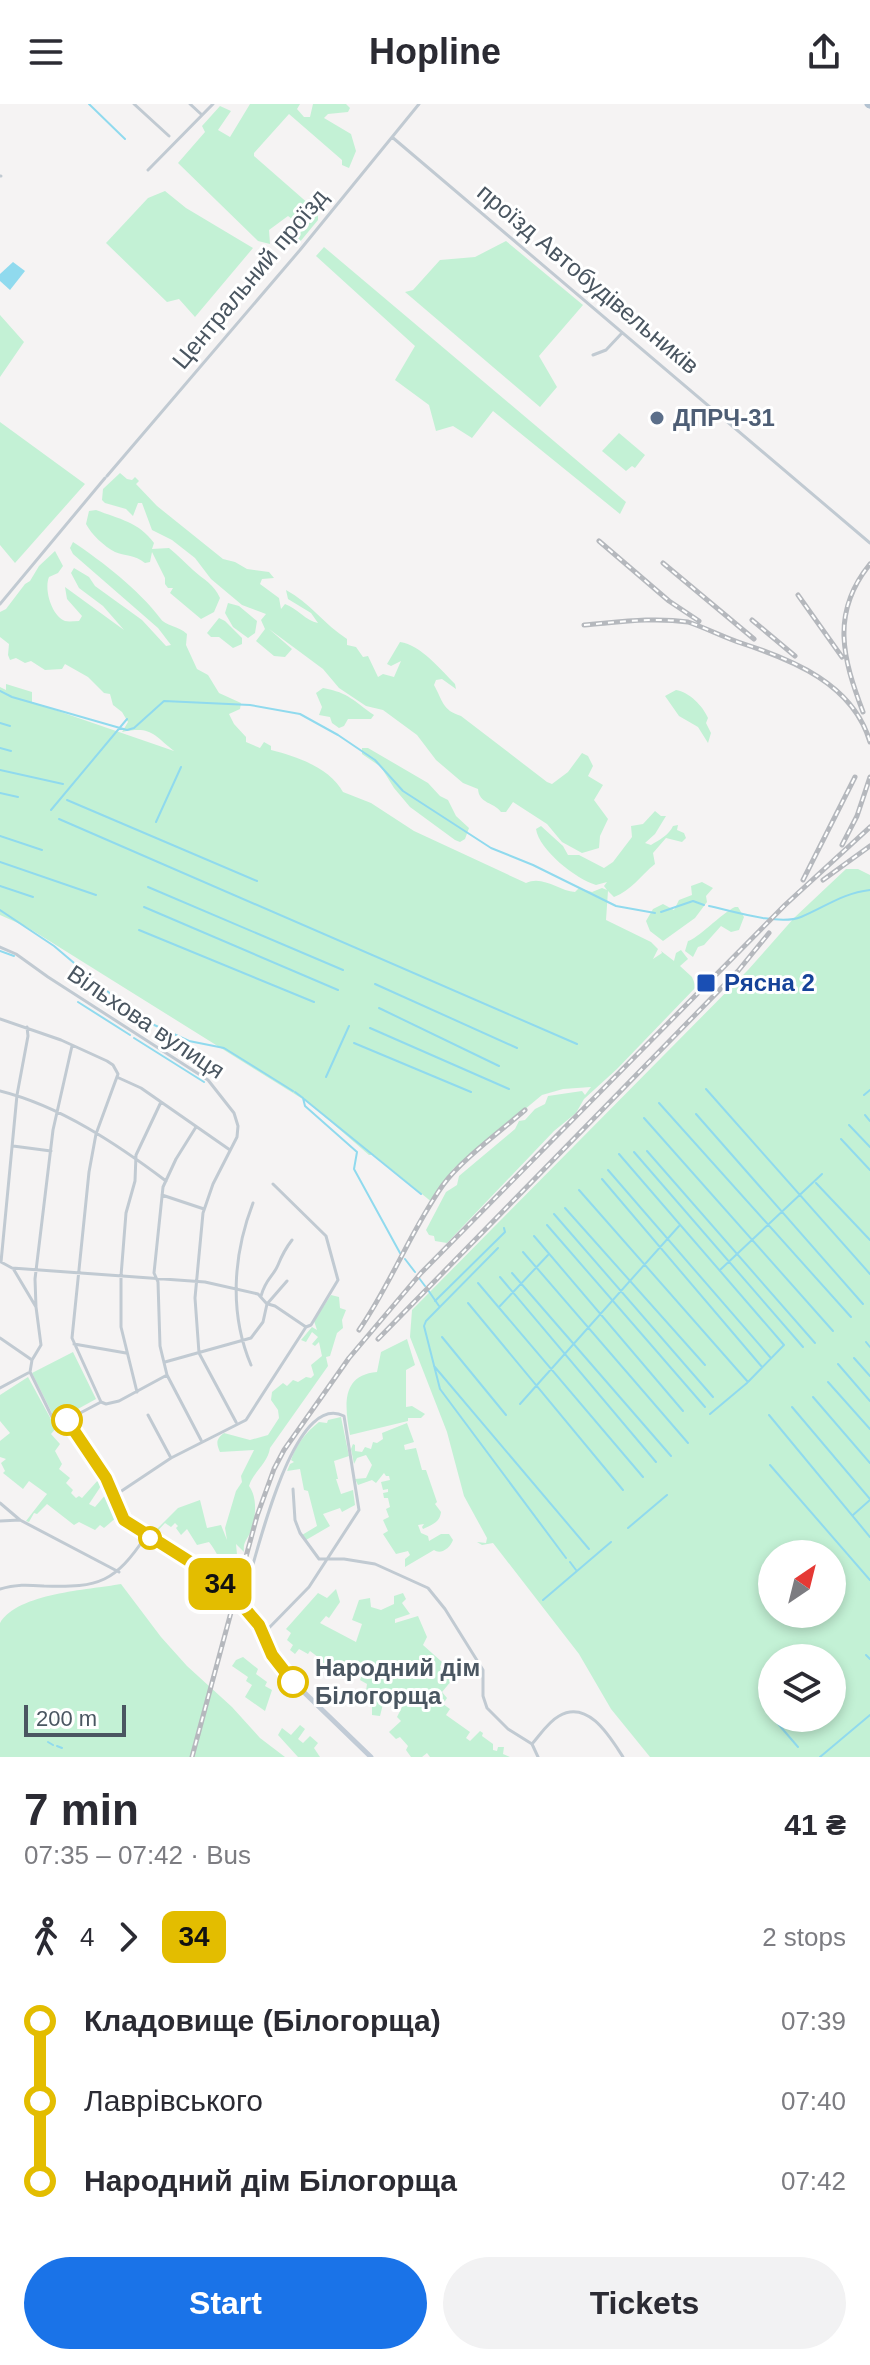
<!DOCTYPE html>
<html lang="en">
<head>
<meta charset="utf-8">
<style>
  body { margin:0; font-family:Helvetica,sans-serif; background:#f2f2f3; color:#2b2b33; height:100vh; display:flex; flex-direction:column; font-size:30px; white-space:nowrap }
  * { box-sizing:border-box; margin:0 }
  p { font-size:26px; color:#7c7c81 }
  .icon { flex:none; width:44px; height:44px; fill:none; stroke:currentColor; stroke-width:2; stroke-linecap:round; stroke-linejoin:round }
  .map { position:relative; height:1653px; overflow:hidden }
  .drawer { display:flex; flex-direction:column; background:#fff; flex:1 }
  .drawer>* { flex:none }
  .badge { padding:0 16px; border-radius:12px; font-size:28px; line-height:52px }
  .needle { width:52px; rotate:35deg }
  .controls { position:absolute; left:758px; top:1436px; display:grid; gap:16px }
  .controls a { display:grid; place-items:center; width:88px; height:88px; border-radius:50%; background:#fff; box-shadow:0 4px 12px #0003; font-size:40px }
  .scale { position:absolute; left:24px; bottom:20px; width:102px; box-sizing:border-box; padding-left:8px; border:4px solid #4a5661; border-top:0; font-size:22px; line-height:28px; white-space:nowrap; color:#4a5661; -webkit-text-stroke:6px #fff; paint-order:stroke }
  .map>.badge { position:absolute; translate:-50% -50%; box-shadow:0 0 0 4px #fff }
  .legs { display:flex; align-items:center; gap:12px; height:88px; padding:0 24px; font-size:26px }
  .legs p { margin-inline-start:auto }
  .headline { display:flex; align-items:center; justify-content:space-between; height:136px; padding:0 24px }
  h1 { font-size:44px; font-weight:700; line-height:60px }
  .action { display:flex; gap:16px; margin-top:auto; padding:16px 24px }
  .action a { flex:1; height:92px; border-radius:48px; background:#1a73e8; color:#fff; font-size:32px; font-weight:700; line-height:92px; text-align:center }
  .action a+a { background:#f2f2f3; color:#2b2b33 }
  ul { padding:0 24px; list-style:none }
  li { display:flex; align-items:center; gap:28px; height:80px; font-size:30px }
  li i { display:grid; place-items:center; width:12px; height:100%; margin:0 10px; background:currentColor }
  li i::after { content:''; width:20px; height:20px; margin:-10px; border:6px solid; border-radius:50%; background:#fff }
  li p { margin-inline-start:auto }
  li:first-child i { background:linear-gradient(#0000 50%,currentColor 0) }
  li:last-child i { background:linear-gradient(currentColor 50%,#0000 0) }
  header { display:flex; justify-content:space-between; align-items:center; height:104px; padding:0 24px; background:#fff; font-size:36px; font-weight:700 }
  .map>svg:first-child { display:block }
  .green { fill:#c3f1d5; fill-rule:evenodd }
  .water { fill:#90daee }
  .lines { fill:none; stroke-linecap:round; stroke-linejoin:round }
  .stream { stroke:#90daee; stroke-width:2 }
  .street { stroke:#c1cad2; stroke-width:3 }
  .secondary { stroke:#c1cbd6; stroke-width:5 }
  .primary { stroke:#b3c2d1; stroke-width:7 }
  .rail-casing { stroke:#b5b8bd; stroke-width:5 }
  .rail { stroke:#fff; stroke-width:2; stroke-dasharray:6; stroke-linecap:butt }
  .line-1-casing { stroke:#fff; stroke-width:18 }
  .line-1 { stroke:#e3bd00; stroke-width:12 }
  .service-dot { fill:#5c6f8a; stroke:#fff; stroke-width:3 }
  .transit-dot { fill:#1a4fb4; stroke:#fff; stroke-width:3 }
  .stop-1-dot { fill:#fff; stroke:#e3bd00; stroke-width:4 }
  .labels { text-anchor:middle; stroke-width:6; stroke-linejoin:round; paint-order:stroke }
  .street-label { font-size:24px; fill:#4a5661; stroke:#fff }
  .service-label { font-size:24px; font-weight:bold; fill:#4e5e75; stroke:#fff; text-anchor:start }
  .transit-label { font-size:24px; font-weight:bold; fill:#164399; stroke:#fff; text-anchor:start }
  .stop-label { font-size:24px; font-weight:bold; fill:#4a5661; stroke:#fff; text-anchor:start }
</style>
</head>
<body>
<header><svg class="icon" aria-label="menu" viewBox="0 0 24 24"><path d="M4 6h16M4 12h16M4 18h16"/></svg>Hopline<svg class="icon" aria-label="share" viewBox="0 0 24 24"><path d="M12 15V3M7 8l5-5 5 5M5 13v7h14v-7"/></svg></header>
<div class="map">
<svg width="870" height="1653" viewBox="0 0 870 1653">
  <rect width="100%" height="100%" fill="#f5f3f3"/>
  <path class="green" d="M250,0H300L297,5L304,13H310L313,0H346L350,4L348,8L328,10L324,14L351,30L356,47L349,64L342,61V56L289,10L254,49V52L318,108V116L299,139L288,138L287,128L295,117L288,112L269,126L270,140L258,137L178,59L205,28L202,22L220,2L231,7L218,26L230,33Z
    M165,87L186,104L253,144L195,213L179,195L167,198L106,139L148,94Z
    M506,137L583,201L539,252L557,283L540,303L405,188L413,186L440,156L475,153Z
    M324,143L626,398L620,410L493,307L472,334L453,322L436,327L429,301L395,276L415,242L316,152Z
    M0,211L24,238L0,273Z
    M0,318L85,380L15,459L0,441Z
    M619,329L645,351L635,364L632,362L626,367L602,347Z
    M120,369L127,375L132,376L135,373L139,377L136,380L157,402L223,455L235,458L247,465L269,468L274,474L262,475L260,480L279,494L281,505L285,500C297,504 306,517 318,519L311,509L288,495L286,486C309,498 325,521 347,535V541L356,543L363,553L368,552L378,573L383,570L394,573L401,557L391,562L387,560L400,538C421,541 440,565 455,580L456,585L442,575L436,576L434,581C443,597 442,606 461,612L547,678L552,680L568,668L582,649L588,652L593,662L588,672L603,681L594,696L608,715L600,732L599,744L582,749L562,738L547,720L513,698L506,708H501C494,698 479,700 478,685L463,679L436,656L417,631L383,606L366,602L339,584L323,565L269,525L292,545L285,553L274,552L256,537L265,525L261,516L266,510L242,501L211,475L195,454L172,436L152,426L142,399H138L133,412L126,405L105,399L102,396L103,385Z
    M96,406C119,415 139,418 154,439L152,445L169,444C178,451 185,459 193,466C204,476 214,480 220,494L214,508L201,515L170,489L173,484H168L165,480V474L152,448L150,458L145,459C134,450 127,453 115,448C105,443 91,430 86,420L89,407Z
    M73,438C103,458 139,486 160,514C165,522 179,522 187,530L186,541L197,565L208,571L219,589L241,599L240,605L229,610L234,620L246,633V638L260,644L264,638L271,642V646C296,652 330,664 343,688L371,699L414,727L526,779C543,771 559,787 575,788L579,784L592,788L602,784L607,786L604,782L607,778L596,781C576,775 539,746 536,725L541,722L563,742L568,751H579L604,764L613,758L632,733L631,722L643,720L655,707L661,712H666L655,730L645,739L651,741C659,736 669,731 673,722L678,721L677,726L684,729L686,734L682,738L666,734L653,749L655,760C641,771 631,787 614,793L608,787L606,816L651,838L658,845L653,855L662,849L661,847L674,857L676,849L681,846L688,855L680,862L692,873L696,883L617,965L584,995L576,1009L554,1027L447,1139L435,1137L434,1132L429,1131L426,1126L446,1088L457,1081L459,1072L515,1025L519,1017L525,1016L535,1005L545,1000L548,992L582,987L585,991L591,983L563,985L542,991L453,1065L433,1099L374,1051H369L309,999L27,823L0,811V583L6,586V580L32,588V598L174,647C153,630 151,622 122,628L128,618L122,608L113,601L110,590L104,589L88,573L65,560L62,565L45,566L31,557L25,559L16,554L10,556L8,551L9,540L0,533V508L6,505L25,480L30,477L39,462L55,447L63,462L58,469L49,473C44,485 51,511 65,517C69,518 74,517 79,517L82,512L67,495L65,483L124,526L103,502L79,484L71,469L74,464L89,473L95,482L142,516L166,542L171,541L158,524L73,450L70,444Z
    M228,499L239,502L257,517L255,529L248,534L233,523L225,509Z
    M219,514L225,517L242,534V540L233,544L219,533H211L207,529Z
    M323,584C350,589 353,597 374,611L371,615H348L344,622L339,624L332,619L330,613L319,611L322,603L316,589Z
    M676,586C689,588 703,602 708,614L706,619L711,629L708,639L698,623L679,612L665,592Z
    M362,644H368L428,679L440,692L448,696L456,712L469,724L465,735L460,738L455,736L410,703L394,684L381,663L362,650Z
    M846,765H858L870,771V1653H650L611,1605L579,1550L493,1439L482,1441L477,1438L486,1439L487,1434L464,1392L447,1328L410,1233L412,1206L748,866L794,814ZM772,1450H832V1510H772ZM772,1554H832V1614H772Z
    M702,778L713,784L706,792L707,798L695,814L663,837L650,827L646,817L653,805L663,800L674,806L679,796L692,791L691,782Z
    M735,803H738L744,813L739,826L731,828L721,822L704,841L698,843L693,853L685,847L688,837C696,836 722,809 735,803Z
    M331,1191L339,1193L340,1204L346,1206L342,1216L343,1224L337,1229L330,1252L326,1253L328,1262L270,1344C268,1359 254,1367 249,1382C258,1394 256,1415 250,1429C246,1437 243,1439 244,1448L236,1440L238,1461L228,1467C220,1458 217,1448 209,1438L197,1441L187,1425L181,1431L176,1424L178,1422L175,1419L171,1423L165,1419L152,1433L150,1432L178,1404L200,1396L207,1424L221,1421L227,1436L225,1424L236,1387L242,1378L241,1372L254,1346L220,1348C216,1339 216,1335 224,1329L250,1336L268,1331L279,1314L278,1306L271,1296L272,1288L283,1279L287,1282L293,1276L298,1278L306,1273L311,1274L314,1271L311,1261L322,1252L319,1238L315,1242L312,1240L318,1233L312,1228L306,1238L301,1236L312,1223L317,1226L314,1217Z
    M407,1235L415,1261L406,1266V1303L412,1302L425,1310L421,1314H408V1317L350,1331C345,1304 340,1271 377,1268L381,1248Z
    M73,1248L96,1295L56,1317L32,1269Z
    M28,1273L53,1319L58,1322L51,1330L60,1340L55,1347L62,1360L59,1365L70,1374L66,1379L73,1386L71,1389L76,1394L79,1392L82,1394L99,1375L103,1379L89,1400L95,1403L107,1389L117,1413L104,1424L100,1421L95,1426L79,1418L74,1421L47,1400L37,1410L34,1409L29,1418L26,1417L47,1390L29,1377L23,1385L3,1369L5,1367L1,1359L6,1355L0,1353V1337L10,1329L0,1317V1291Z
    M341,1313L349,1352L334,1357L338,1375H336L341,1390L353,1386L355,1401L342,1408L340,1404L323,1410L330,1422L306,1436L302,1431L317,1422L308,1387L304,1386L300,1365L287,1367L290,1360L294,1358L291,1356C296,1341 306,1328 319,1318L327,1319L328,1316Z
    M407,1319L414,1338L404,1341L405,1346L416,1344L422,1366H426L437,1398L435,1400L441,1408C440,1418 432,1421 423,1425L422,1423L424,1420L418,1421L421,1429L428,1432L429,1437L441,1430H449L453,1436C450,1444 441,1451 434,1446L405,1463V1455L410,1451L408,1447L396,1450L383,1430L388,1427L383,1416L389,1413L386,1405L390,1403L388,1394H384L383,1389L388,1388V1385L383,1386L381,1378L390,1376L389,1372H386L384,1369L376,1379L372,1376L358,1381L355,1375L366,1374L372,1361L366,1351L357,1354L354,1360L351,1345L353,1340L355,1341V1347L362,1348L365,1343L371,1345L373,1338L377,1339L383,1335L382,1329Z
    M121,1480L161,1533L187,1562L232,1603L260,1634L285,1653H0V1519C18,1489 88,1486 121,1480Z
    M336,1485L340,1498L329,1514L326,1512L320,1519L356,1538L362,1520L352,1516L359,1496L370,1494L371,1503L381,1506L394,1500V1492L403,1489L406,1495L402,1499L410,1510L395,1515V1519L418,1512L427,1533L423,1541L442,1558L440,1563L452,1576L442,1588L447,1594L443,1600L450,1605L446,1611L470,1628L466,1634L470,1637L480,1627L483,1629L482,1632L493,1640V1646L497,1647L498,1643H504L503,1650L510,1653H430L427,1649L422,1653H411L406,1646L408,1642L400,1633L396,1635L389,1628L401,1617L397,1613L407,1593L402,1591L399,1598L384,1596L380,1612L372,1611V1594L369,1593V1588L366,1587L367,1580L360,1576L362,1571L357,1567L358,1564L351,1561L345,1574L331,1570L330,1572L315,1560L318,1553L310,1547L308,1550L299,1545L295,1550L290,1546L293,1541L287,1536L291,1529L286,1525L318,1489L327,1494Z
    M243,1553L258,1565L256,1570L267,1578L265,1582L272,1586L265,1607L245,1593L252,1581L246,1577L248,1573L232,1562L236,1556Z
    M300,1621L305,1625L298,1635L303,1639L310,1632L318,1639L314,1644L320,1653H298L278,1631L282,1624L291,1631Z"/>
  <path class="water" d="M13,158L25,167L10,186L0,177V170Z"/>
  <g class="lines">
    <path class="stream" d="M89,0L125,35
      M0,587L12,593L127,626L134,624L164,597L250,601L300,610L338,631L375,656L403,687L491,744L533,761L616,802L655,809
      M0,619L10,622
      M0,644L11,647
      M0,666L63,680
      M0,689L18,693
      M67,696L257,777
      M51,706L127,615
      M59,715L577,940
      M156,718L181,663
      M0,732L42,746
      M0,758L96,791
      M0,782L33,793
      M148,783L343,866
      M709,802C732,807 779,822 801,813C825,803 843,789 870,786
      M144,803L338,886
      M0,806L54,842L139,914L189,937L224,944L293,987
      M661,808L693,797L704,801
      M139,826L314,898
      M0,847L14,852
      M375,880L517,944
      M78,898L130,931
      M379,904L499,962
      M370,924L509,985
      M134,934L204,978
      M354,939L471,988
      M326,973L349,922
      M706,985L870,1170
      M295,988L303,994L305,1002L357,1048L354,1065L400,1149
      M864,991L870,986
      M304,995L421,1090
      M659,999L851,1213
      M696,1010L863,1200
      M865,1011L870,1017
      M644,1014L833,1227
      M849,1021L870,1043
      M841,1035L870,1066
      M647,1047L815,1239
      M634,1048L803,1243
      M608,1066L770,1253
      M602,1075L762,1263
      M816,1079L870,1136
      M579,1086L748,1278L784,1241L619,1050
      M565,1104L705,1261
      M554,1110L713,1293
      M547,1121L705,1303
      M534,1132L683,1307
      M498,1144L426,1217L424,1222L440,1285L566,1454
      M523,1148L688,1339
      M405,1155L415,1168
      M720,1166L822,1070
      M512,1169L671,1352
      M500,1173L656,1358
      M419,1174L425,1182
      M478,1179L643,1373
      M428,1186L439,1202
      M435,1197L505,1128L504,1124
      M468,1199L623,1386
      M500,1202L548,1151
      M442,1233L506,1311
      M866,1238L870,1243
      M854,1254L870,1272
      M838,1260L870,1297
      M434,1262L589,1445
      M828,1278L870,1325
      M813,1293L870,1359
      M520,1300L679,1122
      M792,1303L870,1395
      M710,1310L747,1279
      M769,1311L870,1433
      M770,1361L870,1476
      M853,1411L870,1396
      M628,1424L667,1391
      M570,1458L576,1466
      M543,1496L611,1438
      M866,1551L870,1555
      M773,1614L798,1643
      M48,1638L53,1641
      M57,1642L62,1644
      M820,1653L870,1611"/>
    <path class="street" d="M134,0L169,32
      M190,0L202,11
      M392,33L870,439
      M148,66L213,0
      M0,72H1
      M593,251L606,246L622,229
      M107,372L300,146L419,0
      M0,500L105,374
      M0,843L16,850L48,873L208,976L234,1009L238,1022L237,1033L213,1080L203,1109L195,1194L199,1249L236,1318
      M0,915L61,936L107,957L113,961L118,970L96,1030L89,1068L72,1234L101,1298
      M27,923L28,932L17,991L1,1158L12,1164L205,1178L258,1190L267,1200
      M119,974L141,984L230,1046
      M0,987C60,1002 117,1040 166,1077
      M196,1023L176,1055L163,1083L154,1169L158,1178L160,1242L167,1271L201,1336
      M13,1042L51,1047
      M273,1080L326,1132L338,1176L311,1221L306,1223
      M162,1091L204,1105
      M14,1166L36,1203L41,1241L32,1256
      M261,1192C266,1174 273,1173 278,1161C282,1151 285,1145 292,1136
      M267,1200L287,1177
      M36,1203L35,1175L53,1026L72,942
      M0,1234L32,1256L30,1268L55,1319L67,1316L101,1298L106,1300L119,1297L167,1271
      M74,1240L126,1249
      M165,1258L251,1234L263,1218L267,1200
      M251,1261C229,1209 233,1151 253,1099
      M0,1284L28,1269
      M137,1288L121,1223V1172L126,1109L135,1077L136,1051L161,998
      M148,1311L171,1354
      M293,1385L295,1416L300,1429L319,1455H344L375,1460L428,1484L445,1505L483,1566V1592L487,1604L508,1625L532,1640L538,1653
      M114,1392L171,1354L246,1316L306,1223L275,1202L268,1200
      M0,1399L20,1416
      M0,1417L20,1416L119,1468
      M0,1485C15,1480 29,1481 44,1482C100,1484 115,1478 146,1432
      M241,1501C253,1470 290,1285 344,1312L359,1406L309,1483L264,1529
      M532,1640C540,1631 548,1618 559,1612C588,1595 610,1633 623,1653"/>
    <path class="secondary" d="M67,1316L106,1374L124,1416L200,1464L236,1494L264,1529L272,1551L283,1568L371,1653"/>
    <path class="primary" d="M868,0L870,1"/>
    <g class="rail-casing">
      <path id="rail" d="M599,437L669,497L699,517
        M663,459L754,535
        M798,491L842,553
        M752,516L795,552
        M584,521C620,518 653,513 688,518C706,524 723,533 741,539C793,556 853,580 870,638
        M863,608C843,555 830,509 870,460
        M842,741L857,712L870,673
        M803,776L855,673
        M823,776L870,742
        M359,1226C391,1180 411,1126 443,1081C460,1057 502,1026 525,1006
        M378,1235L738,867L769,829
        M192,1653L257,1412L274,1365L284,1346L349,1254L421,1169L785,801L870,723"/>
    </g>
    <use href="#rail" class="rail"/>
  </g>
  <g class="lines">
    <g class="line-1-casing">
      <path id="line-1" d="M67,1316L106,1374L124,1416L200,1464L236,1494L259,1521L272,1551L293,1578"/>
    </g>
    <use href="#line-1" class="line-1"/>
  </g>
  <circle class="service-dot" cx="657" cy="314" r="8"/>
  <rect class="transit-dot" x="696" y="869" width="20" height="20" rx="4"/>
  <g class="stop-1-dot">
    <circle cx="67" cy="1316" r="14"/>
    <circle cx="150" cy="1434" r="10"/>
    <circle cx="293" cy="1578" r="14"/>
  </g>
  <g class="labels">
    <g class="street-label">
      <text transform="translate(250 175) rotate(-50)" y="8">Центральний проїзд</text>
      <text transform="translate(588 175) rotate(40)" y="8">проїзд Автобудівельників</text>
      <text transform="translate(146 918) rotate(34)" y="8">Вільхова вулиця</text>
    </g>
    <g class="service-label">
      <text x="673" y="322">ДПРЧ-31</text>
    </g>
    <g class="transit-label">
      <text x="724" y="887">Рясна 2</text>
    </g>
    <g class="stop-label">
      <text x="315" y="1572">Народний дім<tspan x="315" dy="28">Білогорща</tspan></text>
    </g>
  </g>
</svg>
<div class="controls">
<a><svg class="needle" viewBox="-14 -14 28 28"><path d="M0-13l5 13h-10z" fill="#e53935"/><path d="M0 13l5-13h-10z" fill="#7c7c81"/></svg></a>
<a><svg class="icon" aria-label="layers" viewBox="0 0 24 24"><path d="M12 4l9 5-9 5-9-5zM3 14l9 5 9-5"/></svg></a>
</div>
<div class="scale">200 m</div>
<b class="badge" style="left:220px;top:1480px;background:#e3bd00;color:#111">34</b>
</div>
<section class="drawer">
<div class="headline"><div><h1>7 min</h1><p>07:35 – 07:42 · Bus</p></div><b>41 ₴</b></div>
<div class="legs"><svg class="icon" aria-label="walk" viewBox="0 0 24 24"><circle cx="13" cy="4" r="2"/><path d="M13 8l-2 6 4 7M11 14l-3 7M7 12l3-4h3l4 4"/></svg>4<svg class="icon" aria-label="forward" viewBox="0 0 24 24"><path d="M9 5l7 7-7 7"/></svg><b class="badge" style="background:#e3bd00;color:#111">34</b><p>2 stops</p></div>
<ul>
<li><i style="color:#e3bd00"></i><b>Кладовище (Білогорща)</b><p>07:39</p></li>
<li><i style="color:#e3bd00"></i><span>Лаврівського</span><p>07:40</p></li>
<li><i style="color:#e3bd00"></i><b>Народний дім Білогорща</b><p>07:42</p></li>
</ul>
<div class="action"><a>Start</a><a>Tickets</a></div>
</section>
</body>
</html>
